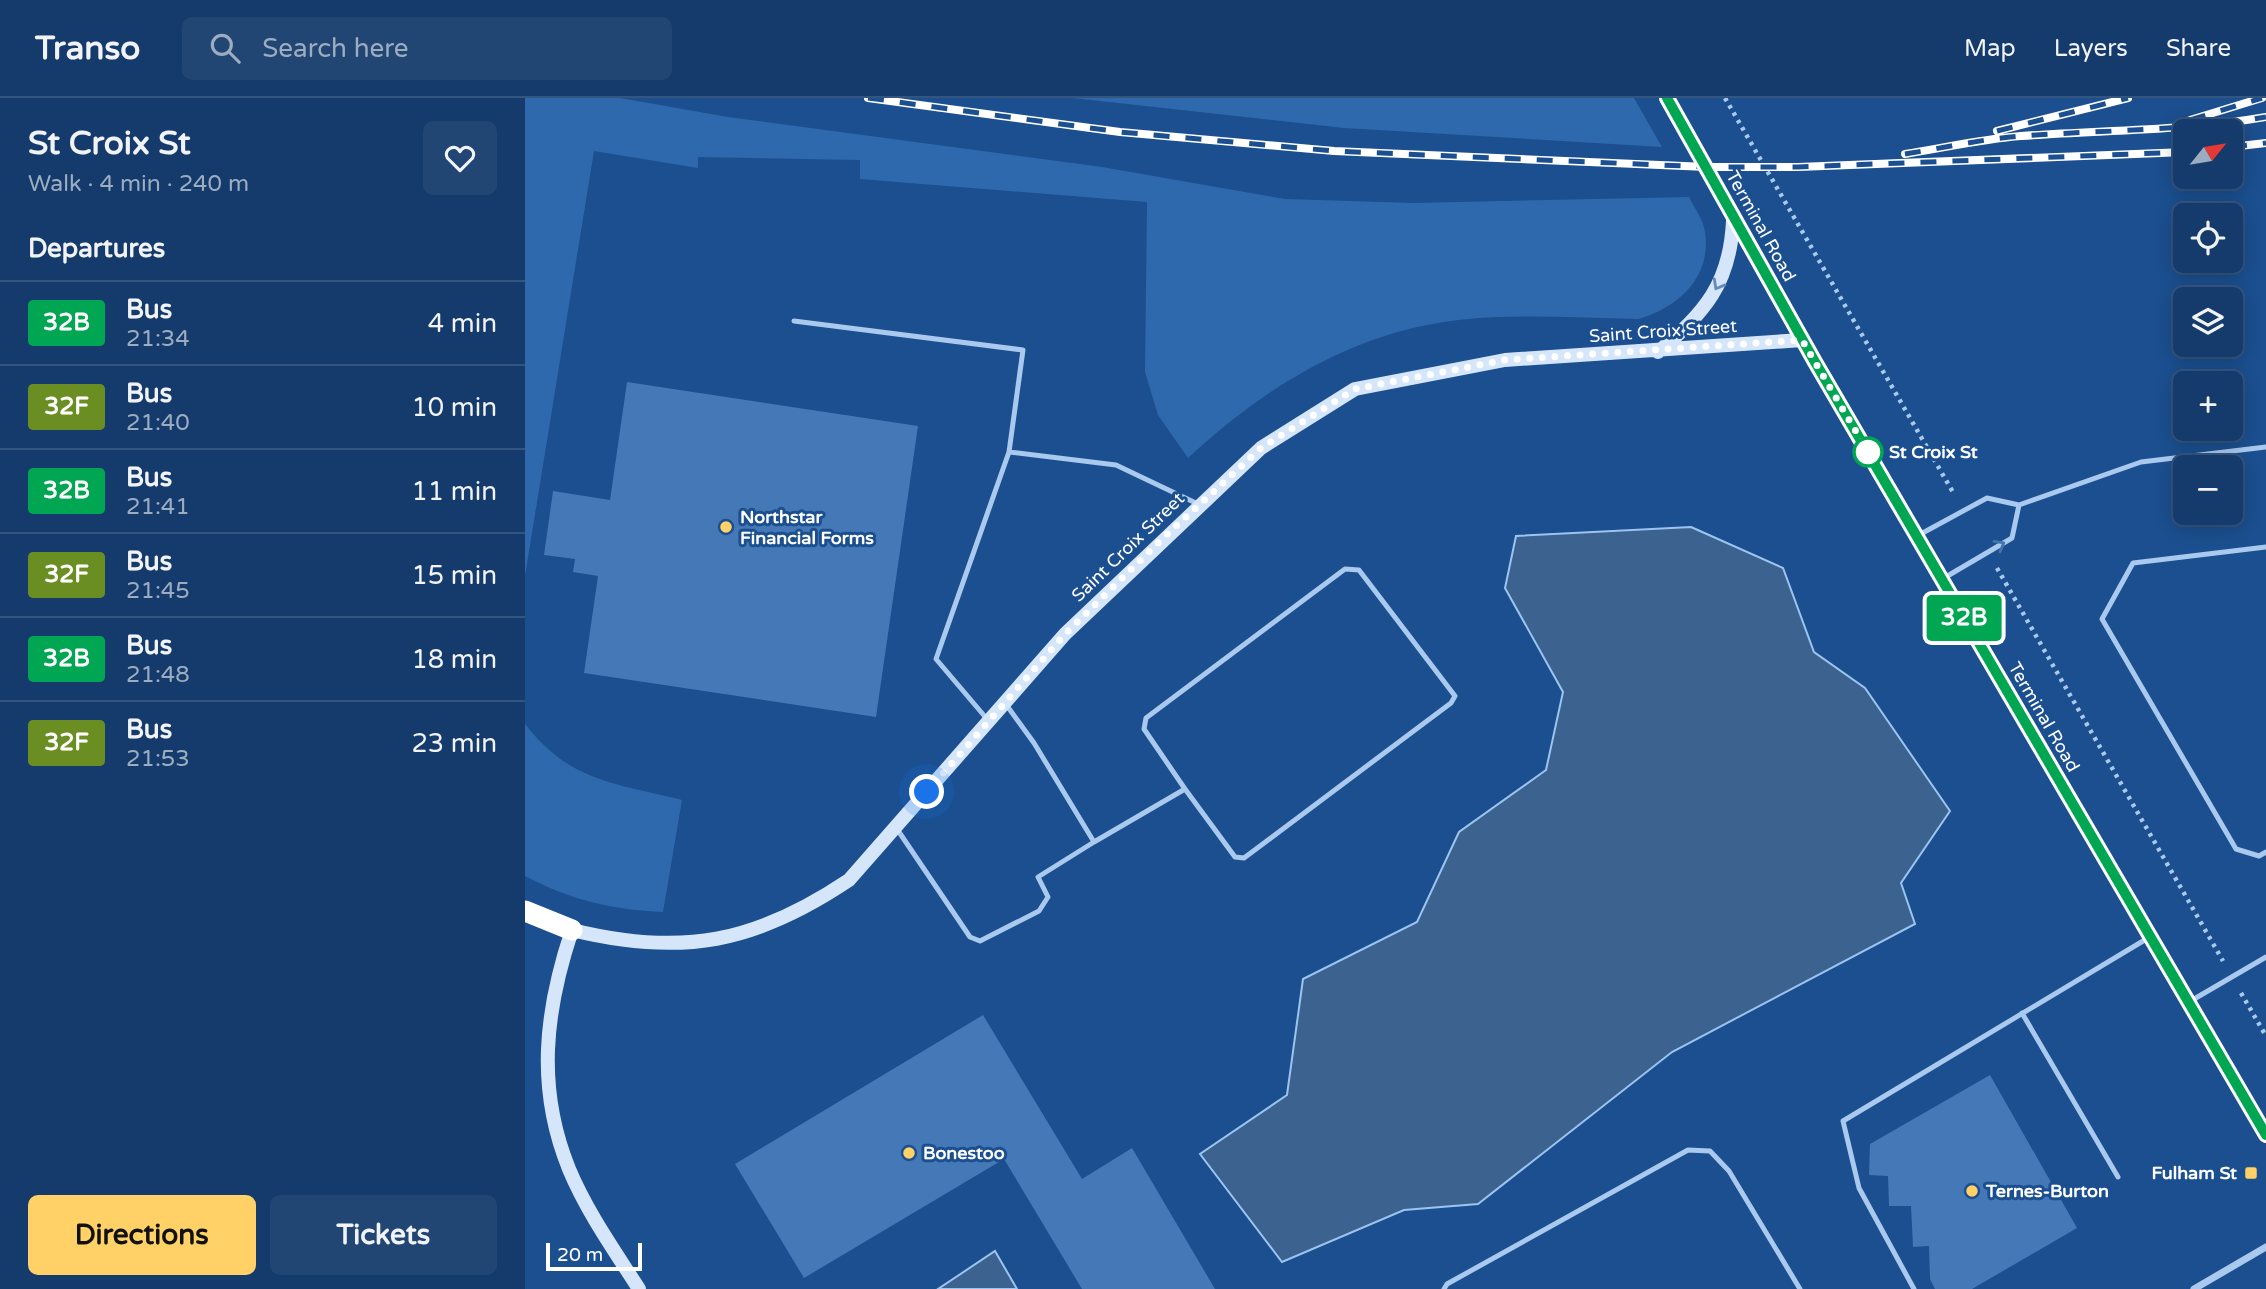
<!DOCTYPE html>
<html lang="en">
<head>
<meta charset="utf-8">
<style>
  body { margin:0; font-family:"Varela Round",sans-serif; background:#214673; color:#f1f3f6; height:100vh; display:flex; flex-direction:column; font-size:26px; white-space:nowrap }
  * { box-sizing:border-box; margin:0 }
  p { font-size:23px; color:#9dadc1 }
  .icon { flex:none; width:38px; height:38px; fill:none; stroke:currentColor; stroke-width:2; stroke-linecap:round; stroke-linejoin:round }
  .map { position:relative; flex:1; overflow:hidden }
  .side { display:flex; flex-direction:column; background:#143b6b; width:525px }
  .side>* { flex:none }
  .badge { padding:0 14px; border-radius:5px; font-size:24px; line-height:46px }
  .needle { width:46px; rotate:60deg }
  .tools { position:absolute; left:1648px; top:21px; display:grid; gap:14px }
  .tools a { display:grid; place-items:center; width:70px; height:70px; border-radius:10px; background:#143b6b; box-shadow:0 4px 18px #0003,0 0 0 2px #33557e; font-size:35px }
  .scale { position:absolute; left:21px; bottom:18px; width:96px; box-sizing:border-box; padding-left:7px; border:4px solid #fff; border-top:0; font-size:19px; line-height:24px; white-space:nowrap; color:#fff; -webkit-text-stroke:5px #1b4f8f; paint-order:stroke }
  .you { position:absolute; width:35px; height:35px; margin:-18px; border:5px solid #fff; border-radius:50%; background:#1a73e8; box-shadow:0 0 0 10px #1a73e833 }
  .map>.badge { position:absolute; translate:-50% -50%; box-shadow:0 0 0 4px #fff }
  h2 { padding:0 28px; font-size:26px; line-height:63px }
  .round { display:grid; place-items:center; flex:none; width:74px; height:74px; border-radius:10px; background:#214673 }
  .summary { display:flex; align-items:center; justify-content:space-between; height:119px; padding:0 28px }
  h1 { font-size:33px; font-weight:800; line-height:52px }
  .action { display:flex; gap:14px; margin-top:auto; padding:14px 28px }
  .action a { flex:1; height:80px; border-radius:10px; background:#ffd166; color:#111; font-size:28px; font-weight:800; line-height:80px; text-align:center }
  .action a+a { background:#214673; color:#f1f3f6 }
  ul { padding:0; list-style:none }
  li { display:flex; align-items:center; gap:21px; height:84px; padding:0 28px; border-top:2px solid #33557e }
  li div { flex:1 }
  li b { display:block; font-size:26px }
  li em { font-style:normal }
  li .badge { min-width:77px; font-weight:700; text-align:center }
  header { display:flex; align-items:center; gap:42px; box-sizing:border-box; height:98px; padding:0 35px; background:#143b6b; border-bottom:2px solid #33557e }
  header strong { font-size:33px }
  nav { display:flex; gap:38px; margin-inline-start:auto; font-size:24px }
  .search { width:490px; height:63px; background:#214673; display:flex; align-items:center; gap:18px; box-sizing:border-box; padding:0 24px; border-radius:10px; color:#9dadc1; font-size:26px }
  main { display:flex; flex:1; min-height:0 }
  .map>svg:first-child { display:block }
  .green { fill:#2e69ad }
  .water { fill:#3c6290; stroke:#9cc4f0; stroke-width:2 }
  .building { fill:#4478b7 }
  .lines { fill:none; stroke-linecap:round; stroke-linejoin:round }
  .path { stroke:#a9c9ee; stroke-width:4.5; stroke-dasharray:3.5 5; stroke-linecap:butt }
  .lane { stroke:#a9c9ee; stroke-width:5 }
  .street { stroke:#a9c9ee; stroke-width:7 }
  .secondary { stroke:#d6e6fa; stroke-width:14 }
  .highway { stroke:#fff; stroke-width:21 }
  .rail-casing { stroke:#fff; stroke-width:8 }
  .rail { stroke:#1b4f8f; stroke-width:5; stroke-dasharray:16; stroke-linecap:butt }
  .oneway { stroke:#668bba }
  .oneway2 { stroke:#4674ac }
  .line-casing { stroke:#fff; stroke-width:16 }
  .line { stroke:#00a651; stroke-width:10 }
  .walk { stroke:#fff; stroke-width:7; stroke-dasharray:0 12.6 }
  .stop-dot { fill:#fff; stroke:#00a651; stroke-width:3.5 }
  .poi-dot { fill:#ffd166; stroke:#1b4f8f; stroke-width:2.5 }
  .labels { text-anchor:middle; stroke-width:6; stroke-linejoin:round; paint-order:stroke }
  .street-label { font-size:18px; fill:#fff; stroke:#1b4f8f }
  .stop-label { font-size:18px; font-weight:bold; fill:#fff; stroke:#1b4f8f; text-anchor:start }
  .poi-label { font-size:18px; font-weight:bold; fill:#fff; stroke:#1b4f8f; text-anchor:start }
</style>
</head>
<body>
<header>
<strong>Transo</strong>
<div class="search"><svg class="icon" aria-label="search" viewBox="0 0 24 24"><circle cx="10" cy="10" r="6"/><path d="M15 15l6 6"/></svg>Search here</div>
<nav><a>Map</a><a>Layers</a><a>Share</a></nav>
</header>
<main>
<section class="side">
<div class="summary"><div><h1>St Croix St</h1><p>Walk · 4 min · 240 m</p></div><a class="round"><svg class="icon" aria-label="heart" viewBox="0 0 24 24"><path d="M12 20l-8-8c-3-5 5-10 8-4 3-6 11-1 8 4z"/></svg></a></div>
<h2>Departures</h2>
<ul>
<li><span class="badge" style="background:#00a651;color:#fff">32B</span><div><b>Bus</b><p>21:34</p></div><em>4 min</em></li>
<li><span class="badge" style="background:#6b8e23;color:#fff">32F</span><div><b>Bus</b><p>21:40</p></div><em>10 min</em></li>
<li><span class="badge" style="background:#00a651;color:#fff">32B</span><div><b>Bus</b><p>21:41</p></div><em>11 min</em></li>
<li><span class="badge" style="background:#6b8e23;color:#fff">32F</span><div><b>Bus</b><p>21:45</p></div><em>15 min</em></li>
<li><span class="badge" style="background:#00a651;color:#fff">32B</span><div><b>Bus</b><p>21:48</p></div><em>18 min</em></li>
<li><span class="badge" style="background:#6b8e23;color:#fff">32F</span><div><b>Bus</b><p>21:53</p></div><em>23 min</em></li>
</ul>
<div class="action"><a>Directions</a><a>Tickets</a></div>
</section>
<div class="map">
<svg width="1741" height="1191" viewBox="0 0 1741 1191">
  <rect width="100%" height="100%" fill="#1b4f8f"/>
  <path class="green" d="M0,0H95L203,19L577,69L760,101L889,105L1164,99C1169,109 1179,123 1180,134C1187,179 1153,210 1113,221C1057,220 999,216 943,221C833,231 742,287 663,360L633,317L620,274L622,104L335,81V62L173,59V70L69,53L0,478Z
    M548,0H1109L1137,49L819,30Z
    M0,626C45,684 90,685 157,702L138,814C88,812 45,802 0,778Z"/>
  <path class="water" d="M1166,429L1258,470L1289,554L1340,590L1425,713L1376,785L1390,826L1147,954L953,1106L879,1112L757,1164L675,1056L762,997L778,881L892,824L934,734L1021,672L1038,594L980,490L991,438Z
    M470,1153L492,1191H413Z"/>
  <path class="building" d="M102,284L393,328L351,619L59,575L73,478L48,474L50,461L19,457L28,393L85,402Z
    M458,917L557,1081L607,1050L690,1191H557L479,1061L279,1180L210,1066Z
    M1465,977L1552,1130L1447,1191H1410L1405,1181L1404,1148L1388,1149L1386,1108H1364L1363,1078L1344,1077L1345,1046Z"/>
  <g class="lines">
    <path class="path" d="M1200,0L1429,396
      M1472,470L1698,863
      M1716,895L1741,938"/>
    <path class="lane" d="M269,223L498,252L484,354
      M1494,407L1616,364L1741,349
      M1392,438L1462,400L1494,407L1487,440L1419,480
      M1741,449L1608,465L1577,521L1711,751L1734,758L1741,754
      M480,605L509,645L569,744L660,691L619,631L621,620L820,471L834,472L930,598L926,605L719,760L710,759L660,691
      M462,621L411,561L484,354L591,367L675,407
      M372,731L445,839L455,843L514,813L523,799L513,779L569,744
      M1664,904L1741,859
      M1497,915L1593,1079
      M919,1191L922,1186L1163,1052L1185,1053L1204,1073L1275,1191
      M1389,1191L1334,1090L1318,1023L1623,840"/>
    <path class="street" d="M1669,1191L1741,1149"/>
    <path class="secondary" d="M1142,0L1277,242L1741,1037
      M1133,254C1180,214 1205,186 1208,123
      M114,1191C89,1152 62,1114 44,1071C11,990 20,913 47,832C157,859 230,845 324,782L540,536L736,350L830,291L980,262L1277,242"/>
    <path class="highway" d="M0,813L47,832"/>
    <g class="rail-casing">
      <path id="rail" d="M343,0L595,34L809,53L1182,69H1273L1661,54
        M1665,22L1737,0
        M1472,33L1603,0
        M1706,49L1741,45
        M1380,56C1418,50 1457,41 1496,38C1578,32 1660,33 1741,19"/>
    </g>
    <use href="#rail" class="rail"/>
  </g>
  <defs><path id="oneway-chevron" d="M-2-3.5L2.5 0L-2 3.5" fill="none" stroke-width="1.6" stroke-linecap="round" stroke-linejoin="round" transform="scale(1.75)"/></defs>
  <use class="oneway" href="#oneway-chevron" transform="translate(1193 187) rotate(119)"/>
  <use class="oneway2" href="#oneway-chevron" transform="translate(1475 447) rotate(-30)"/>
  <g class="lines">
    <g class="line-casing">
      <path id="line" d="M1142,0L1290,264L1741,1037"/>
    </g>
    <use href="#line" class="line"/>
    <path class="walk" d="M402,694L540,536L637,441L736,350L830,291L980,262L1277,242L1343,354"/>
  </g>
  <circle class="stop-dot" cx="1343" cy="354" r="14"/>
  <g class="poi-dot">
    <circle cx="201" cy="429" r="7"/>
    <circle cx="384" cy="1055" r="7"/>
    <rect x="1719" y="1068" width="14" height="14" rx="3.5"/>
    <circle cx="1447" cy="1093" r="7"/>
  </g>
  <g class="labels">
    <g class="street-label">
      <text transform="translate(1236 128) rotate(61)" y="6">Terminal Road</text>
      <text transform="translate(1138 233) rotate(-4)" y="6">Saint Croix Street</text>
      <text transform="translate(603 449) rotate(-44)" y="6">Saint Croix Street</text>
      <text transform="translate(1519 619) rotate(60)" y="6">Terminal Road</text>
    </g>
    <g class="stop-label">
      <text x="1364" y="360">St Croix St</text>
    </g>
    <g class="poi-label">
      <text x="215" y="425">Northstar<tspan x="215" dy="21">Financial Forms</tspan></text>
      <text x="398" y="1061">Bonestoo</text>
      <text x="1712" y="1081" text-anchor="end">Fulham St</text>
      <text x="1461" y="1099">Ternes-Burton</text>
    </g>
  </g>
</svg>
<div class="tools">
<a><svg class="needle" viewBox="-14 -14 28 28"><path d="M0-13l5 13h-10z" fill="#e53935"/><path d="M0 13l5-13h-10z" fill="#9dadc1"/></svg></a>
<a><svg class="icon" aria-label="locate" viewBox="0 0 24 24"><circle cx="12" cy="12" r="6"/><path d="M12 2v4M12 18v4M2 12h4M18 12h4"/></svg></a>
<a><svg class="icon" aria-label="layers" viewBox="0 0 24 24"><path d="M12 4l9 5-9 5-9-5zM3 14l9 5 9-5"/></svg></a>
<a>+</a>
<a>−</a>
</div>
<div class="scale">20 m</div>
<div class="you" style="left:402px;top:694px"></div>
<b class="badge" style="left:1439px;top:520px;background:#00a651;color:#fff">32B</b>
</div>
</main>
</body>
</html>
